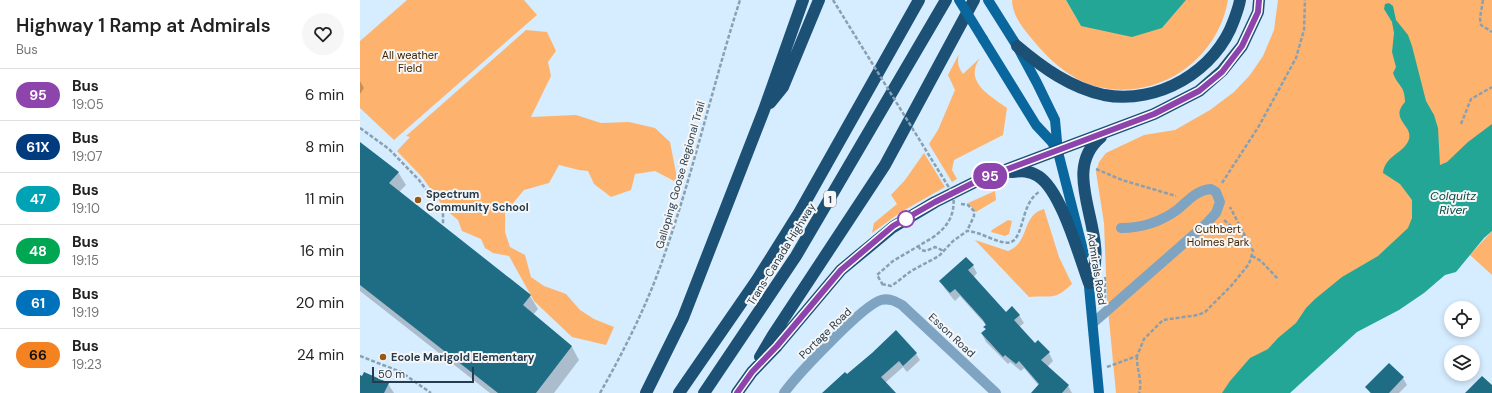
<!DOCTYPE html>
<html lang="en">
<head>
<meta charset="utf-8">
<style>
  body { margin:0; font-family:"DM Sans",sans-serif; background:#f6f6f6; color:#222; height:100vh; display:flex; flex-direction:column; font-size:15px; white-space:nowrap }
  * { box-sizing:border-box; margin:0 }
  p { font-size:13px; color:#767676 }
  .icon { flex:none; width:22px; height:22px; fill:none; stroke:currentColor; stroke-width:2; stroke-linecap:round; stroke-linejoin:round }
  .map { position:relative; flex:1; overflow:hidden }
  .panel { display:flex; flex-direction:column; background:#fff; width:360px }
  .panel>* { flex:none }
  .badge { padding:0 8px; border-radius:13px; font-size:14px; line-height:26px }
  .tools { position:absolute; left:1084px; top:301px; display:grid; gap:8px }
  .tools a { display:grid; place-items:center; width:36px; height:36px; border-radius:50%; background:#fff; box-shadow:0 2px 6px #0003; font-size:20px }
  .scale { position:absolute; left:12px; bottom:10px; width:102px; box-sizing:border-box; padding-left:4px; border:2px solid #253c4e; border-top:0; font-size:11px; line-height:14px; white-space:nowrap; color:#253c4e; -webkit-text-stroke:3px #f6f6f6; paint-order:stroke }
  .map>.badge { position:absolute; translate:-50% -50%; box-shadow:0 0 0 2px #fff }
  .round { display:grid; place-items:center; flex:none; width:42px; height:42px; border-radius:21px; background:#f6f6f6 }
  .overview { display:flex; align-items:center; justify-content:space-between; height:68px; padding:0 16px }
  h1 { font-size:19px; font-weight:600; line-height:30px }
  ul { padding:0; list-style:none }
  li { display:flex; align-items:center; gap:12px; height:52px; padding:0 16px; border-top:1px solid #e0e0e0 }
  li div { flex:1 }
  li b { display:block; font-size:15px }
  li em { font-style:normal }
  li .badge { min-width:44px; font-weight:700; text-align:center }
  main { display:flex; flex:1; min-height:0 }
  .map>svg:first-child { display:block }
  .green { fill:#fdb36e }
  .water { fill:#24a696 }
  .shadow { fill:#0003 }
  .building { fill:#1f6d85 }
  .lines { fill:none; stroke-linecap:round; stroke-linejoin:round }
  .path { stroke:#89a0b2; stroke-width:2.5; stroke-dasharray:4 2; stroke-linecap:butt }
  .minor { stroke:#7ea4c2; stroke-width:10 }
  .major { stroke:#09679d; stroke-width:10 }
  .highway { stroke:#1c5175; stroke-width:12 }
  .path-bridge { stroke:#89a0b2; stroke-width:2.5; stroke-dasharray:4 2; stroke-linecap:butt }
  .major-bridge { stroke:#09679d; stroke-width:10 }
  .line-casing { stroke:#fff; stroke-width:9 }
  .line { stroke:#8e44ad; stroke-width:6 }
  .poi-dot { fill:#955a19; stroke:#f6f6f6; stroke-width:1.5 }
  .stop-dot { fill:#fff; stroke:#8e44ad; stroke-width:2 }
  .labels { text-anchor:middle; stroke-width:4; stroke-linejoin:round; paint-order:stroke }
  .shield { fill:#f6f6f6; stroke:#647480; stroke-width:1 }
  .shield-label { font-size:10px; font-weight:bold; fill:#253c4e }
  .park-label { font-size:11px; fill:#442401; stroke:#f6f6f6 }
  .street-label { font-size:11px; fill:#253c4e; stroke:#f6f6f6 }
  .poi-label { font-size:11px; font-weight:bold; fill:#253c4e; stroke:#f6f6f6; text-anchor:start }
  .water-label { font-size:12px; font-style:italic; fill:#054f47; stroke:#f6f6f6 }
</style>
</head>
<body>
<main>
<section class="panel">
<div class="overview"><div><h1>Highway 1 Ramp at Admirals</h1><p>Bus</p></div><a class="round"><svg class="icon" aria-label="heart" viewBox="0 0 24 24"><path d="M12 20l-8-8c-3-5 5-10 8-4 3-6 11-1 8 4z"/></svg></a></div>
<ul>
<li><span class="badge" style="background:#8e44ad;color:#fff">95</span><div><b>Bus</b><p>19:05</p></div><em>6 min</em></li>
<li><span class="badge" style="background:#003b80;color:#fff">61X</span><div><b>Bus</b><p>19:07</p></div><em>8 min</em></li>
<li><span class="badge" style="background:#00a3b4;color:#fff">47</span><div><b>Bus</b><p>19:10</p></div><em>11 min</em></li>
<li><span class="badge" style="background:#00a651;color:#fff">48</span><div><b>Bus</b><p>19:15</p></div><em>16 min</em></li>
<li><span class="badge" style="background:#0072bc;color:#fff">61</span><div><b>Bus</b><p>19:19</p></div><em>20 min</em></li>
<li><span class="badge" style="background:#f58220;color:#111">66</span><div><b>Bus</b><p>19:23</p></div><em>24 min</em></li>
</ul>
</section>
<div class="map">
<svg width="1132" height="393" viewBox="0 0 1132 393">
  <rect width="100%" height="100%" fill="#d6ecff"/>
  <path class="green" d="M47,0H164L177,15L34,140L0,108V41Z
    M652,0H706L721,26L802,28L826,0H868C857,63 793,104 731,85C708,77 687,58 672,39C663,28 652,15 652,0Z
    M918,0H1132V159L873,393H756L747,299L744,223L736,172L739,162L746,153L784,135L815,130L850,110L874,92L890,75L903,56L914,30Z
    M166,30L187,32L196,51L188,62L191,76L171,117L216,115L241,123L269,122L295,128L310,142L318,183L295,171L275,174L271,190L251,197L234,184L228,171L219,170L199,165L189,183L164,190L145,213V232L150,247L165,255L171,277L184,286L206,294L220,310L234,319L254,327L246,345L212,337L174,301L149,256L133,253L125,248L121,239L102,231L98,220L85,209L62,177L37,151L50,137L46,136Z
    M599,54C597,62 598,67 603,74L620,58C603,82 631,96 647,108L643,135L594,160L592,170L597,179L592,182L569,144L578,130L595,90L588,75Z
    M564,153L585,187L541,212L512,233L514,223L537,204L531,195L545,180Z
    M635,191L636,200L616,212L608,203Z
    M684,209L699,257L712,284C694,301 692,295 669,297L615,240L648,251C670,243 661,215 684,209Z
    M648,220L652,221L649,234L645,236L631,232L632,230Z
    M1132,231V275L1110,255Z"/>
  <path class="water" d="M706,0H826L802,28L772,37L721,26Z
    M1029,3L1033,6L1036,20L1048,35L1052,46L1066,101L1074,115L1078,128L1080,165L1087,162L1108,142L1132,124V231L1124,238L1096,272L1085,275L1064,293L1039,310L997,332L930,393H862L870,381L890,358L908,349L918,338L936,323L946,308L955,299L982,277L1018,256L1048,228L1052,218V200L1040,184L1023,173C1025,155 1045,153 1049,139C1053,125 1029,120 1045,102C1045,85 1038,87 1033,73L1036,67L1032,52L1034,33L1032,22L1024,9L1025,4Z"/>
  <path class="shadow" d="M0,81L4,88L0,94Z
    M0,143L38,172L46,185L39,192L170,296L178,309L173,315L212,347L219,360L194,393H130L0,291Z
    M613,266L617,273L613,278L646,313L659,315L664,323L659,327L675,344L678,341L689,353L693,361L687,367L708,386L712,393H679V386L664,368L661,371L650,362L648,364L626,342L622,334L626,330L625,327L626,325L600,296L595,301L585,289L581,282Z
    M556,354L560,360L547,372L543,367L525,383L534,393H470L487,375Z
    M1029,364L1043,378L1047,385L1039,393H1010L1007,387Z
    M0,376L28,384L34,393H0Z"/>
  <path class="building" d="M0,142L39,172L29,183L171,295L163,305L212,346L176,393H138L0,285Z
    M606,257L614,265L608,270L646,312L652,306L660,315L654,320L675,343L678,340L690,352L681,360L709,385L702,393H671L679,384L659,361L656,364L645,355L643,357L621,333L626,329L623,327L626,325L623,320L595,289L590,293L579,281Z
    M536,330L557,353L543,366L539,361L521,377L536,393H462L485,372L487,374L512,353Z
    M1029,363L1044,377L1029,393H1011L1005,387Z
    M4,372L29,383L24,393H0V375L2,376Z
    M1122,376L1132,385V393H1105Z"/>
  <g class="lines">
    <path class="path" d="M1123,0L1120,18L1121,25L1132,32
      M1101,124L1111,99L1132,87
      M0,128L29,149L59,180L83,213V225
      M736,169L762,180L816,196
      M862,183L899,126L936,58L944,30L945,0
      M601,204L608,205L614,211V216L607,231
      M864,220L889,242
      M558,246L561,250L566,251L575,247L584,251
      M892,256L901,261L918,279
      M745,277V298
      M522,284L531,286L537,282L551,271L579,256L593,241L607,231C620,231 641,246 651,242C664,237 661,203 679,192
      M523,285L517,275L533,261L572,238
      M0,356L41,372L71,393
      M777,356C776,368 783,381 779,393
      M747,367L777,356L784,339L803,320L838,315L845,312L871,286L889,264L893,251L870,207
      M240,393C265,349 289,301 305,253C334,170 353,84 380,0"/>
    <path class="minor" d="M733,323L846,224L856,213L860,202L856,192L851,189C836,190 828,201 817,210C799,223 782,228 761,228
      M424,393C437,375 503,305 521,300C529,298 535,301 542,305L636,393"/>
    <path class="major" d="M628,0L657,46L677,83L695,120L698,152L724,254
      M623,39L676,125L691,141L697,150
      M728,276L739,393"/>
    <path class="highway" d="M657,46C683,68 711,88 744,95C798,105 856,71 874,20C876,14 879,7 880,0
      M410,103L423,87L459,0
      M651,172C661,171 669,170 678,176C701,190 719,256 729,283
      M729,283C754,236 696,174 741,137
      M400,357L413,335L525,165L614,0
      M286,393L323,318L404,110L443,0
      M319,393L397,280L439,213L559,0
      M344,393L436,256L586,0
      M377,393L392,372L417,346L481,270L533,227L575,202L621,179L794,114L839,91L862,71L882,46L898,12L899,0"/>
    <path class="path-bridge" d="M473,0L593,194C596,214 588,227 572,238"/>
    <path class="major-bridge" d="M599,0L623,39"/>
  </g>
  <g class="lines">
    <g class="line-casing">
      <path id="line" d="M377,393L392,372L417,346L481,270L533,226L575,202L621,179L794,114L839,91L862,72L882,46L898,12L899,0"/>
    </g>
    <use href="#line" class="line"/>
  </g>
  <g class="poi-dot">
    <circle cx="58" cy="200" r="4"/>
    <circle cx="23" cy="357" r="4"/>
  </g>
  <circle class="stop-dot" cx="546" cy="219" r="8"/>
  <g class="labels">
    <rect class="shield" x="464" y="191" width="12" height="16" rx="3"/>
    <g class="shield-label">
      <text x="470" y="203">1</text>
    </g>
    <g class="park-label">
      <text x="50" y="59">All weather<tspan x="50" dy="13">Field</tspan></text>
      <text x="858" y="233">Cuthbert<tspan x="858" dy="13">Holmes Park</tspan></text>
    </g>
    <g class="street-label">
      <text transform="translate(320 175) rotate(-74)" y="4">Galloping Goose Regional Trail</text>
      <text transform="translate(421 254) rotate(-58)" y="4">Trans-Canada Highway</text>
      <text transform="translate(737 269) rotate(81)" y="4">Admirals Road</text>
      <text transform="translate(465 333) rotate(-44)" y="4">Portage Road</text>
      <text transform="translate(592 335) rotate(43)" y="4">Esson Road</text>
    </g>
    <g class="poi-label">
      <text x="66" y="198">Spectrum<tspan x="66" dy="13">Community School</tspan></text>
      <text x="31" y="361">Ecole Marigold Elementary</text>
    </g>
    <g class="water-label">
      <text x="1093" y="200">Colquitz<tspan x="1093" dy="14">River</tspan></text>
    </g>
  </g>
</svg>
<div class="tools">
<a><svg class="icon" aria-label="locate" viewBox="0 0 24 24"><circle cx="12" cy="12" r="6"/><path d="M12 2v4M12 18v4M2 12h4M18 12h4"/></svg></a>
<a><svg class="icon" aria-label="layers" viewBox="0 0 24 24"><path d="M12 4l9 5-9 5-9-5zM3 14l9 5 9-5"/></svg></a>
</div>
<div class="scale">50 m</div>
<b class="badge" style="left:630px;top:176px;background:#8e44ad;color:#fff">95</b>
</div>
</main>
</body>
</html>
